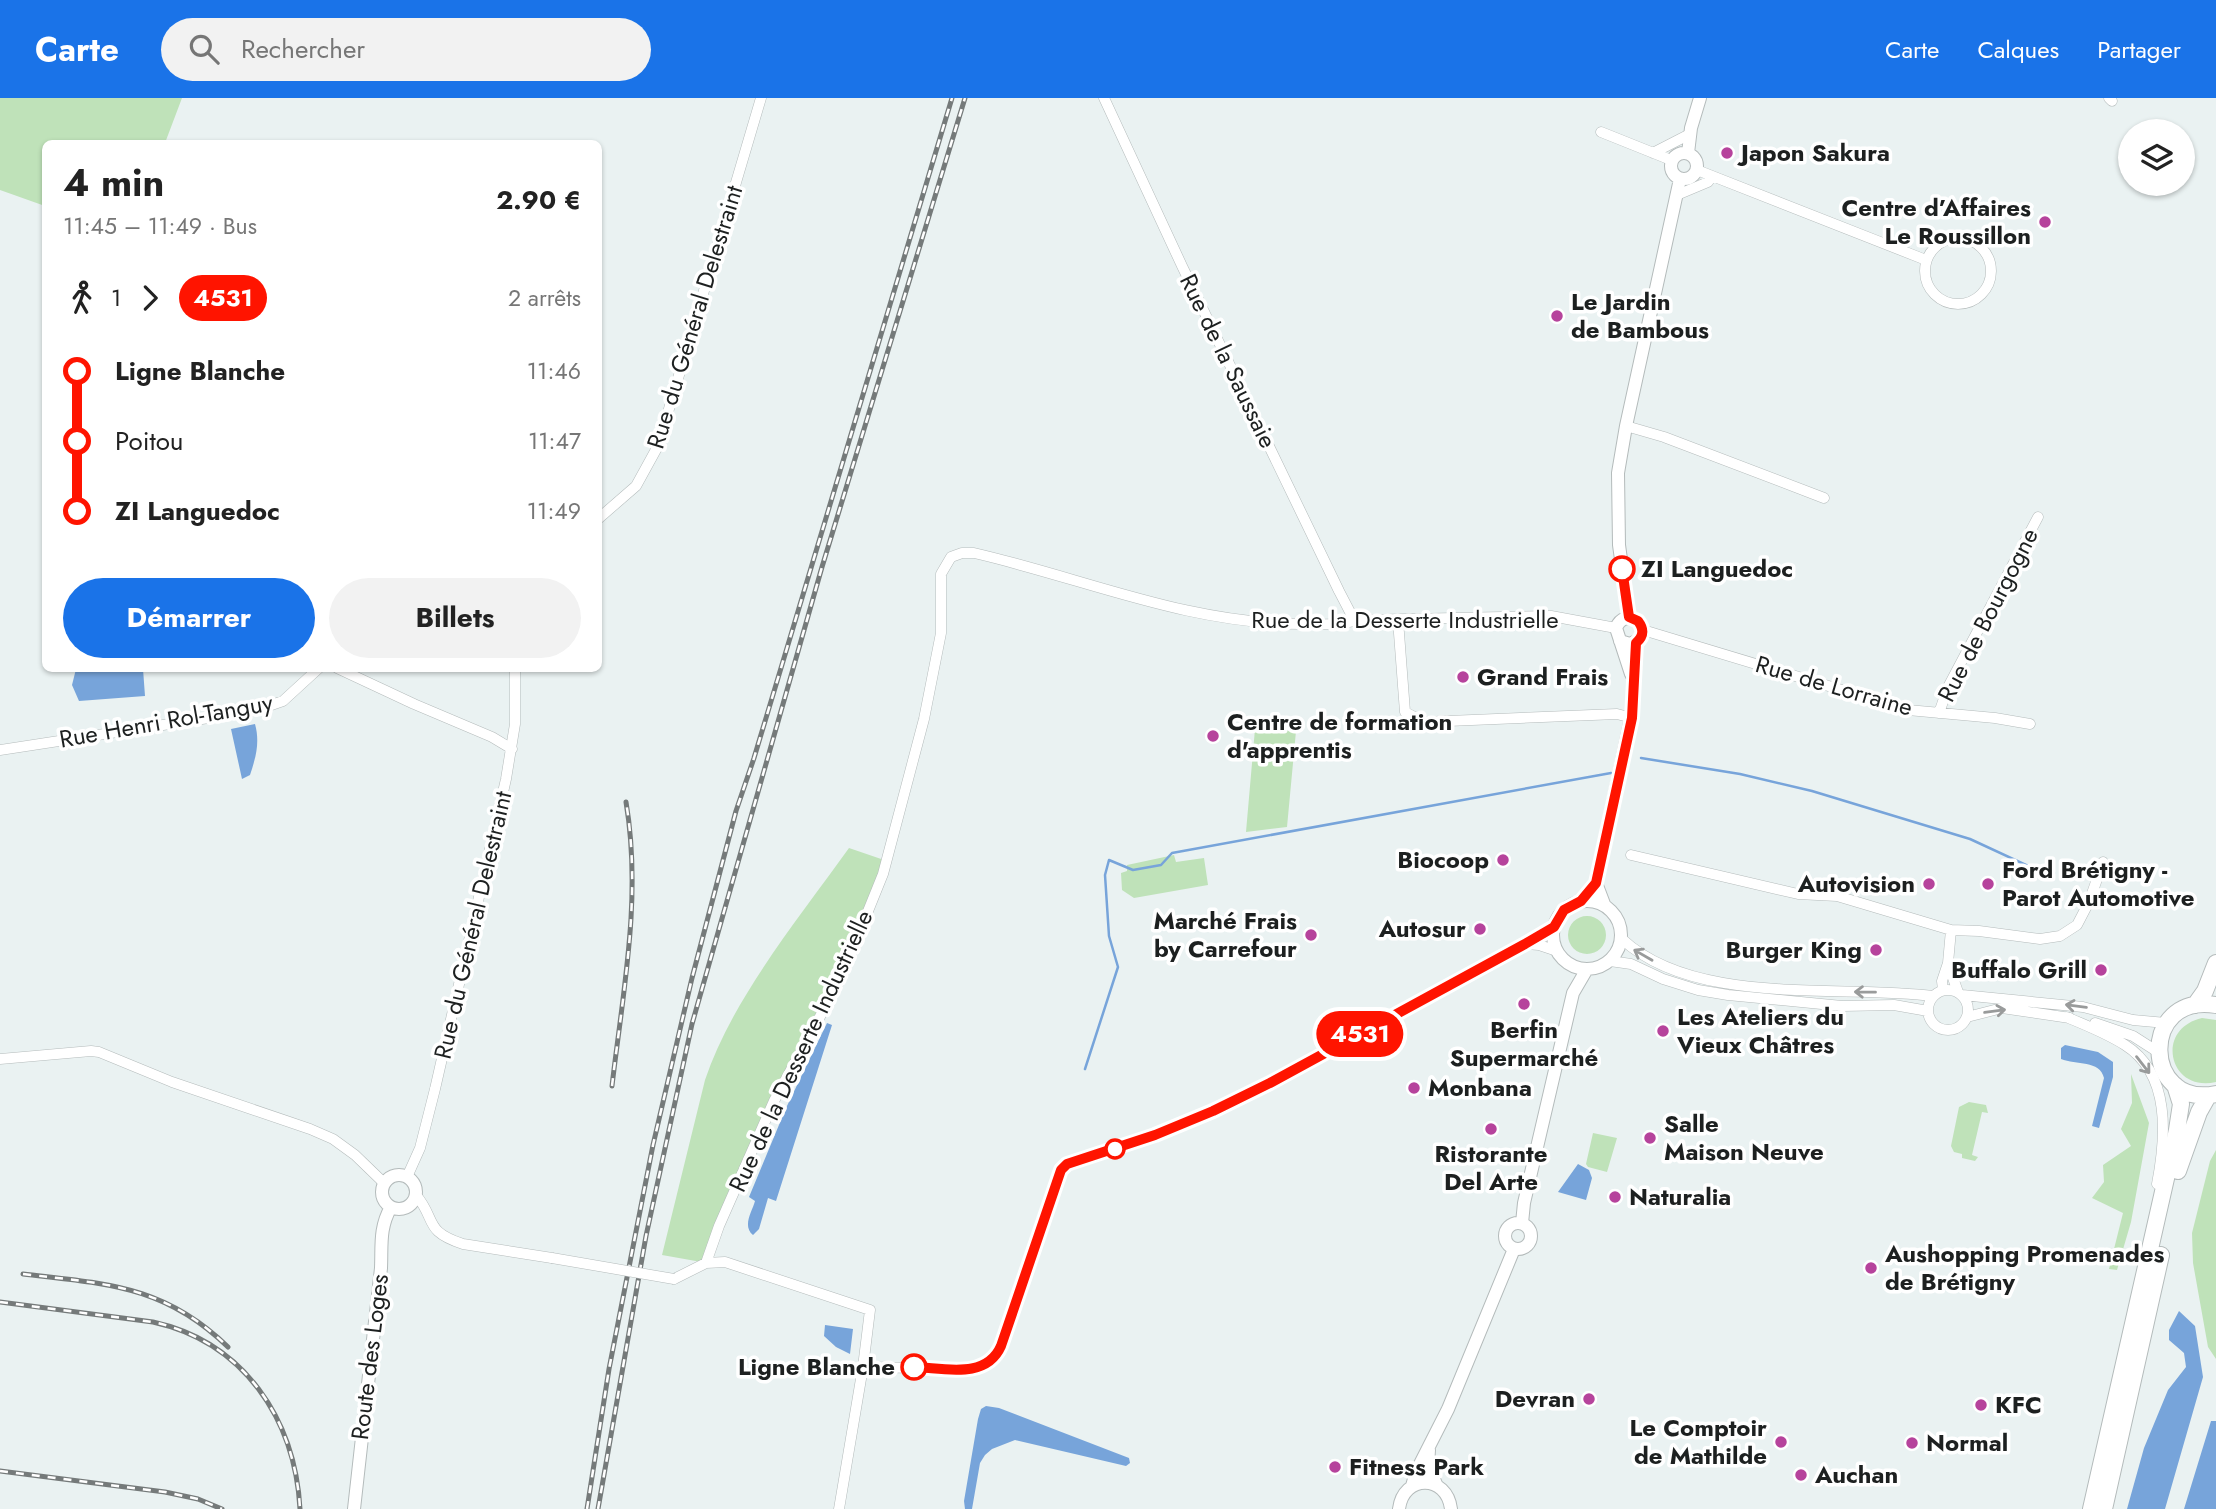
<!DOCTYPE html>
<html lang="fr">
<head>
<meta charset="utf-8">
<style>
  body { margin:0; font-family:Jost,sans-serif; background:#f2f2f2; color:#222; height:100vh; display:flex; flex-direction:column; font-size:26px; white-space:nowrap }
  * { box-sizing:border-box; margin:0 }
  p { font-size:23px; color:#767676 }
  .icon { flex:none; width:38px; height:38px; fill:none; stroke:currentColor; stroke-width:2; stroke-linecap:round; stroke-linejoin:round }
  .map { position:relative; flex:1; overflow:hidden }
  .drawer { position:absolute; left:42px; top:42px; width:560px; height:532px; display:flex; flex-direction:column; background:#fff; border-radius:10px; box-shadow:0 2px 5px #0004 }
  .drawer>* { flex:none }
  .badge { padding:0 14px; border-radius:23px; font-size:24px; line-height:46px }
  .fabs { position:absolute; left:2118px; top:21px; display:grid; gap:14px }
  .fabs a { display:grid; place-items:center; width:77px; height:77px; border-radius:50%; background:#fff; box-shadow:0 2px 5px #0004; font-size:35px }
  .map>.badge { position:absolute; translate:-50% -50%; box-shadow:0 0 0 4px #fff }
  .legs { display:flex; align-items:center; gap:10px; height:77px; padding:0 21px; font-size:23px }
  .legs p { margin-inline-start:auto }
  .summary { display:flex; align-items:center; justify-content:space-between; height:119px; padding:0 21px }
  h1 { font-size:38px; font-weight:700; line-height:52px }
  .action { display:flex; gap:14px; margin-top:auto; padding:14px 21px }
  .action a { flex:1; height:80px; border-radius:42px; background:#1a73e8; color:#fff; font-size:28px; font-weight:700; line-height:80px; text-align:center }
  .action a+a { background:#f2f2f2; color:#222 }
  ul { padding:0 21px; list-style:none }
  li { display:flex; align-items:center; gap:24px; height:70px; font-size:26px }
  li i { display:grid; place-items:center; width:10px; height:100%; margin:0 9px; background:currentColor }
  li i::after { content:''; width:18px; height:18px; margin:-9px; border:5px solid; border-radius:50%; background:#fff }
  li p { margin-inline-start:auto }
  li:first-child i { background:linear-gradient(#0000 50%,currentColor 0) }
  li:last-child i { background:linear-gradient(currentColor 50%,#0000 0) }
  header { display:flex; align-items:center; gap:42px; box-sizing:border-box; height:98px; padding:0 35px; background:#1a73e8; color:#fff }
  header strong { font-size:33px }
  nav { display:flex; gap:38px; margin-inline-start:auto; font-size:24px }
  .search { width:490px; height:63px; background:#f2f2f2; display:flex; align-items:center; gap:18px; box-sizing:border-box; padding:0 24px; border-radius:38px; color:#767676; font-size:26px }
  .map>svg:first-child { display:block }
  .green { fill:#bfe2b9 }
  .water { fill:#77a4da }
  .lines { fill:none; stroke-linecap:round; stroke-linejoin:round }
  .stream { stroke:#77a4da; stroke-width:2.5 }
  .minor-casing { stroke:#b4bbbb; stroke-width:11 }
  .tertiary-casing { stroke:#b4bbbb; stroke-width:14 }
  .primary-casing { stroke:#b4bbbb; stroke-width:18 }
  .minor { stroke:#fff; stroke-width:10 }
  .tertiary { stroke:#fff; stroke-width:12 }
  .primary { stroke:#fff; stroke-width:16 }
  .rail-casing { stroke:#757a7a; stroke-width:5 }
  .rail { stroke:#fff; stroke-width:2.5; stroke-dasharray:8; stroke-linecap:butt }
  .minor-bridge-casing { stroke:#b4bbbb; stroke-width:11; stroke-linecap:butt }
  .minor-bridge { stroke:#fff; stroke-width:10 }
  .oneway { stroke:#999b9b }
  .line-1-casing { stroke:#fff; stroke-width:16 }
  .line-1 { stroke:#ff1400; stroke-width:10 }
  .poi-dot { fill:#b6439c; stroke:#fff; stroke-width:2.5 }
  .stop-1-dot { fill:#fff; stroke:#ff1400; stroke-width:3.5 }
  .labels { text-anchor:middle; stroke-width:7; stroke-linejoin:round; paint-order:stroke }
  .poi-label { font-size:24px; font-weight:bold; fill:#1d2020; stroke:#fff; text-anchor:start }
  .street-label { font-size:24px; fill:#1d2020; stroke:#fff }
  .stop-label { font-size:24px; font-weight:bold; fill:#1d2020; stroke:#fff; text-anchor:start }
</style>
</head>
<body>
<header>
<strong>Carte</strong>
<div class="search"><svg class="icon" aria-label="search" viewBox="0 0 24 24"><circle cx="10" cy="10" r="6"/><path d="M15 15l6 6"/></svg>Rechercher</div>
<nav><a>Carte</a><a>Calques</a><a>Partager</a></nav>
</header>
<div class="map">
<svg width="2216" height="1411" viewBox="0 0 2216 1411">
  <rect width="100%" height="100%" fill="#eaf2f2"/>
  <path class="green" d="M0,0H182L165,45L46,46L45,108L0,92Z
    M1255,631L1296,633L1287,729L1246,734Z
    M849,750L887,763L852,857L774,1004L707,1165L662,1157L705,982C732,901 799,820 849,750Z
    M1174,757L1176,764L1204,760L1208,787L1134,800L1122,792L1121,775L1127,773V767Z
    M1568 837a19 19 0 1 1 38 0a19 19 0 1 1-38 0Z
    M2202,920L2216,922V984C2169,995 2154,931 2202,920Z
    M2131,976L2149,1025L2131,1124L2117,1172L2109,1171L2123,1115L2092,1100L2104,1084L2103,1067L2131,1048L2121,1031L2132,1005Z
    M1969,1004L1986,1007L1988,1015L1982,1014L1972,1057L1978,1059L1975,1063L1962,1060V1056L1954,1054L1951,1048L1959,1009Z
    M1593,1035L1617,1040L1607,1074L1588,1069L1586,1066Z
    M2216,1052V1261L2208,1249L2193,1165L2192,1135L2210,1063Z"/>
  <path class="water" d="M76,571H143L145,598L79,603L72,587Z
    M255,626C260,644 256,659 250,677L242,681L231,631Z
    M827,925L832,927L776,1103L768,1100L759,1131L753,1137C742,1128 752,1114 755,1103L749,1099L786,1010Z
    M2065,947L2098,954L2113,964V979L2099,1030L2092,1028L2104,980C2100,962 2076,967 2061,961V950Z
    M1578,1066L1589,1072L1592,1080L1586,1102L1558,1094Z
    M2179,1213L2195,1228L2203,1279L2165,1411H2127L2144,1350L2168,1292L2186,1269L2184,1255L2169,1242V1232Z
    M825,1227L853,1231L850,1256L836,1249L824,1238Z
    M986,1308L999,1310L1129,1360L1130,1365L1126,1368L1015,1342L992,1351L985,1357L980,1365L972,1411H965L964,1403L978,1321L981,1311Z
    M2211,1323H2216V1411H2184Z"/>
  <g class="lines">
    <path class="stream" d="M1641,660L1740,676L1812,693L1970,741L2039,773L2054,775
      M1085,971L1118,869L1109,838L1105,777L1109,762L1133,772L1161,767L1172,755L1611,675"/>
    <g class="minor-casing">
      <path id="minor" d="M1104,0L1182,168L1339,493L1351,516L1359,522
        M2109,0L2112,3
        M1601,34L1671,62
        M1653,55L1690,36
        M1697,72L1926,162
        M1677,97L1708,84L1712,78
        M1925 173a33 33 0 1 1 66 0a33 33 0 1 1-66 0Z
        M1626,328L1664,339L1824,400
        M598,421L636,388L658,348L761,0
        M1398,522L1405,614L1424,624L1617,616L1632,620
        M1643,532L1908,612L1995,620L2030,626
        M337,570L414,606L492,639L512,651
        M1939,615L1948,589L2038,419
        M0,652L254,613L283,603L319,570
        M1631,757L1798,796L1837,798L1951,832L1979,833L2040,841L2060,838L2077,827L2089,804L2103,764
        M1622,841C1695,909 1840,886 1933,898
        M1526,846L1539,847L1557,853
        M1610,863L1631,866L1663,881L1698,892L1728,897L1842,908L1894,907L1928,913
        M1948,866L1958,894
        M1928 912a20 20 0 1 1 40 0a20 20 0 1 1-40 0Z
        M1943,892L1942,883L1948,865L1951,832
        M1962,897L2083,909L2133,922L2166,925
        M1967,919L2002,910L2070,920
        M2066,919C2086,927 2106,935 2125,947C2171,976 2166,1039 2157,1086
        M2095,925L2133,938L2158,954
        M0,961L91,953L99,954L172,984L310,1031L333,1041L355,1057L384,1085
        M407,1079L420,1050L435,991L506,681L515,626V570
        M416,1097C437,1122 423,1133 463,1146L552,1160
        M706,1165L719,1128L774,1003L841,880L883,776L924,621L941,535V476L951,459L962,455H974C1083,480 1187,526 1301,526C1321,527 1340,527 1359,522L1551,518L1616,530
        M674,1181L706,1165L725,1164L870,1212L863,1269L839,1411
        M863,1269L971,1271C986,1270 995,1262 1001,1248L1055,1089L1061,1072L1067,1066L1124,1049L1186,1025L1270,985L1554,829"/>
    </g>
    <g class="tertiary-casing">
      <path id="tertiary" d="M1671 68a13 13 0 1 1 26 0a13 13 0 1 1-26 0Z
        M1688,55L1691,30L1700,0
        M1629,519L1619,447L1618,375L1626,328L1680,81
        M1620,543L1630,546L1639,542L1643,532L1638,523C1629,517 1620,520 1616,530L1631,576
        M1553 837a34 34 0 1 1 68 0a34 34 0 1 1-68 0Z
        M1604,806L1596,785L1632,615L1636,545
        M382 1094a17 17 0 1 1 34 0a17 17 0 1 1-34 0Z
        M1505 1138a13 13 0 1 1 26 0a13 13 0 1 1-26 0Z
        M1522,1125L1524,1105L1573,895L1587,871
        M1429,1352L1428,1368L1437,1388
        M1412,1388L1416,1374L1448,1311L1514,1151
        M354,1411L381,1170C382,1148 379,1130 391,1109
        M1399,1411C1403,1376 1447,1376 1451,1411"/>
    </g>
    <g class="primary-casing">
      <path id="primary" d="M2195,907L2205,893L2216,865
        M2216,907C2139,894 2142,1011 2216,996
        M2178,1073L2199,1014L2208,998
        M2091,1411L2177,1032L2181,1006L2175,987
        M2104,1411L2161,1157"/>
    </g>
    <use href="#minor" class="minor"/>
    <use href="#tertiary" class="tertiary"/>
    <use href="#primary" class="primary"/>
    <g class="rail-casing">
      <path id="rail" d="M612,988C623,893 642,799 626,704
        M23,1176C107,1186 164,1187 228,1249
        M0,1204L153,1224C244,1244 295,1321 300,1411
        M0,1373L165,1394L198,1401L222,1411
        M587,1411L609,1271L653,1047L692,880L736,713L754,660L952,0
        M598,1411L646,1138L692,926L822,469L965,0"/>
    </g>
    <use href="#rail" class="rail"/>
    <g class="minor-bridge-casing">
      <path id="minor-bridge" d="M552,1160L674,1181"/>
    </g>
    <use href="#minor-bridge" class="minor-bridge"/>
  </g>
  <defs><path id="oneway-shaft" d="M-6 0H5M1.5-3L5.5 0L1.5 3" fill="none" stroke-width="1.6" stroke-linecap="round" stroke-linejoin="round" transform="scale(1.75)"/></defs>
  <g class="oneway">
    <use href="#oneway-shaft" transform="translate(1643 857) rotate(-150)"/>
    <use href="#oneway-shaft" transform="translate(1865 894) rotate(-179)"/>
    <use href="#oneway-shaft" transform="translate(2076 908) rotate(-173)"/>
    <use href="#oneway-shaft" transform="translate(1995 913) rotate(-8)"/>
    <use href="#oneway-shaft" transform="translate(2143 967) rotate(52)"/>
  </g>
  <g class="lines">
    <g class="line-1-casing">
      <path id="line-1" d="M914,1269C944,1270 986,1282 1001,1248L1061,1072L1067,1066L1155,1037L1213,1013L1270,985L1525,846L1554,829L1564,812L1581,803L1596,785L1632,620L1636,545C1644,538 1644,531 1638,523L1629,519L1622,471"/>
    </g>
    <use href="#line-1" class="line-1"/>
  </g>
  <g class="poi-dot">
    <circle cx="1727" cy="55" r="7"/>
    <circle cx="2045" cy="124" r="7"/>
    <circle cx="1557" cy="218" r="7"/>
    <circle cx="1463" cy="579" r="7"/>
    <circle cx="1213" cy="638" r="7"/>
    <circle cx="1503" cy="762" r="7"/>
    <circle cx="1929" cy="786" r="7"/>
    <circle cx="1988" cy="786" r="7"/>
    <circle cx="1480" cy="831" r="7"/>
    <circle cx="1311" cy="837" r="7"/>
    <circle cx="1876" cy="852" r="7"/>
    <circle cx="2101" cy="872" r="7"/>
    <circle cx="1524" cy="906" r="7"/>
    <circle cx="1663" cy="933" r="7"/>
    <circle cx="1414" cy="990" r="7"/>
    <circle cx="1491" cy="1031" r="7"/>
    <circle cx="1650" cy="1040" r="7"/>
    <circle cx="1615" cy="1099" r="7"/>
    <circle cx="1871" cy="1170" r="7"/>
    <circle cx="1589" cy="1301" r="7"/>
    <circle cx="1981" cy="1307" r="7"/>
    <circle cx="1781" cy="1344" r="7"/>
    <circle cx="1912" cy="1345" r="7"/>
    <circle cx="1335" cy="1369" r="7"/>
    <circle cx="1801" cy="1377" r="7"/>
  </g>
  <g class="stop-1-dot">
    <circle cx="1622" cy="471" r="12"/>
    <circle cx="1115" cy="1051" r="9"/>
    <circle cx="914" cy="1269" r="12"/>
  </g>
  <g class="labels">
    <g class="poi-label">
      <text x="1741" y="63">Japon Sakura</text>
      <text x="2031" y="118" text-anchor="end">Centre d’Affaires<tspan x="2031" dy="28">Le Roussillon</tspan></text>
      <text x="1571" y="212">Le Jardin<tspan x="1571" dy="28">de Bambous</tspan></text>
      <text x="1477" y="587">Grand Frais</text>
      <text x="1227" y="632">Centre de formation<tspan x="1227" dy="28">d'apprentis</tspan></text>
      <text x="1489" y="770" text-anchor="end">Biocoop</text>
      <text x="2002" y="780">Ford Brétigny -<tspan x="2002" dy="28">Parot Automotive</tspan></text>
      <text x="1915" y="794" text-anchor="end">Autovision</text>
      <text x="1297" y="831" text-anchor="end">Marché Frais<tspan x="1297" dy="28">by Carrefour</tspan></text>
      <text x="1466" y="839" text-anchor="end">Autosur</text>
      <text x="1862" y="860" text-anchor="end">Burger King</text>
      <text x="2087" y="880" text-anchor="end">Buffalo Grill</text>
      <text x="1677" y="927">Les Ateliers du<tspan x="1677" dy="28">Vieux Châtres</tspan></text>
      <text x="1524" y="940" text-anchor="middle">Berfin<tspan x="1524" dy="28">Supermarché</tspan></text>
      <text x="1428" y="998">Monbana</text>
      <text x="1664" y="1034">Salle<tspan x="1664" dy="28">Maison Neuve</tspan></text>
      <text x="1491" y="1064" text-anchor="middle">Ristorante<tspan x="1491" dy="28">Del Arte</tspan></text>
      <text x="1629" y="1107">Naturalia</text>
      <text x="1885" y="1164">Aushopping Promenades<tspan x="1885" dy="28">de Brétigny</tspan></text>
      <text x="1575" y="1309" text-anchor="end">Devran</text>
      <text x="1995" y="1315">KFC</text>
      <text x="1767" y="1338" text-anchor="end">Le Comptoir<tspan x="1767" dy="28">de Mathilde</tspan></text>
      <text x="1926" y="1353">Normal</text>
      <text x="1349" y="1377">Fitness Park</text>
      <text x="1815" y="1385">Auchan</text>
    </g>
    <g class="street-label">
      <text transform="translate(695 219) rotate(-73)" y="8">Rue du Général Delestraint</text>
      <text transform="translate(1228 263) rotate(64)" y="8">Rue de la Saussaie</text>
      <text transform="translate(1988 517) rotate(-63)" y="8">Rue de Bourgogne</text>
      <text x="1405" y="530">Rue de la Desserte Industrielle</text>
      <text transform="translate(1834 588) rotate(16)" y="8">Rue de Lorraine</text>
      <text transform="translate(166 623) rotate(-10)" y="8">Rue Henri Rol-Tanguy</text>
      <text transform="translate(473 827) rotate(-77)" y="8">Rue du Général Delestraint</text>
      <text transform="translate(801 953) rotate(-65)" y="8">Rue de la Desserte Industrielle</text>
      <text transform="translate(370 1259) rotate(-83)" y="8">Route des Loges</text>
    </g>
    <g class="stop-label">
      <text x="1641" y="479">ZI Languedoc</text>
      <text x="895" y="1277" text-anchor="end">Ligne Blanche</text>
    </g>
  </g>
</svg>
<div class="fabs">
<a><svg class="icon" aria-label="layers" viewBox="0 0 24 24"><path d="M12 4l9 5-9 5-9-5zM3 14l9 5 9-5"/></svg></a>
</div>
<b class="badge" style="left:1360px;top:936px;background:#ff1400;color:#fff">4531</b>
<section class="drawer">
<div class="summary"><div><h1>4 min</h1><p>11:45 – 11:49 · Bus</p></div><b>2.90 €</b></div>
<div class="legs"><svg class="icon" aria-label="walk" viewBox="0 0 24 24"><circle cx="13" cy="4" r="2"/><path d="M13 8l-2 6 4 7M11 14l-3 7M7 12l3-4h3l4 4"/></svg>1<svg class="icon" aria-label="forward" viewBox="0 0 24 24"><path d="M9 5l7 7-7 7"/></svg><b class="badge" style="background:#ff1400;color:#fff">4531</b><p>2 arrêts</p></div>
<ul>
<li><i style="color:#ff1400"></i><b>Ligne Blanche</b><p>11:46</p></li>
<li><i style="color:#ff1400"></i><span>Poitou</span><p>11:47</p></li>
<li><i style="color:#ff1400"></i><b>ZI Languedoc</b><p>11:49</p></li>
</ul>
<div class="action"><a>Démarrer</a><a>Billets</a></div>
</section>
</div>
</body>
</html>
